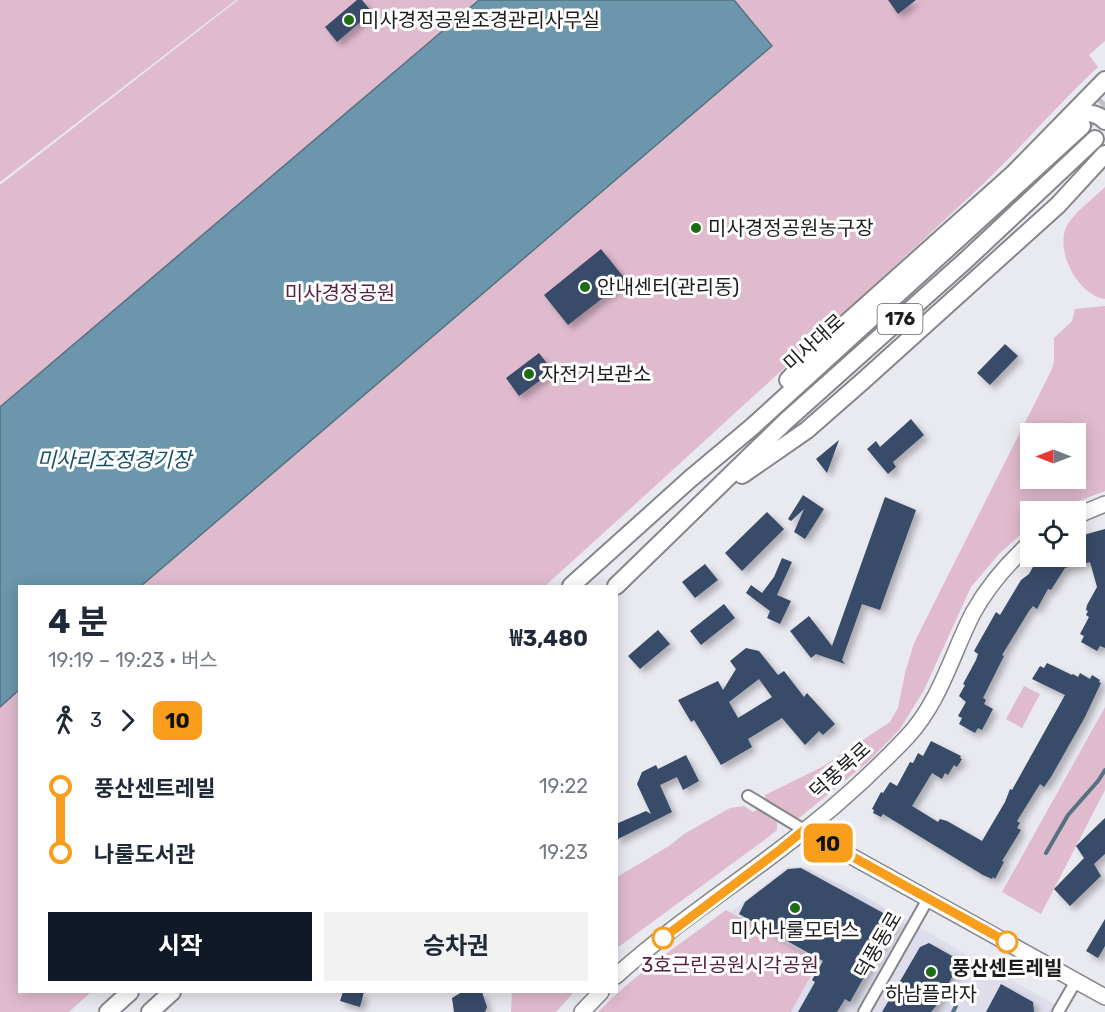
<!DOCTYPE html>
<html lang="ko">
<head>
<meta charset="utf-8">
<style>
  body { margin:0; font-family:Rubik,"Noto Sans KR",sans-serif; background:#f2f2f3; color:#1f2937; height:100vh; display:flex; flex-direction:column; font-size:22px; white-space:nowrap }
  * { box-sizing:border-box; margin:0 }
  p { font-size:20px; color:#747a83 }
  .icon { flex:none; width:33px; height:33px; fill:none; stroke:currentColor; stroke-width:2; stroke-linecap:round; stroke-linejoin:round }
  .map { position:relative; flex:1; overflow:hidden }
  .panel { position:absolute; left:18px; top:585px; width:600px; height:408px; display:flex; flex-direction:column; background:#fff; border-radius:0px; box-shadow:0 3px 15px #0003 }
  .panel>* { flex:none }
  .badge { padding:0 12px; border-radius:9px; font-size:21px; line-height:39px }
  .needle { width:39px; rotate:270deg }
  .fabs { position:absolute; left:1020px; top:423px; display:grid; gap:12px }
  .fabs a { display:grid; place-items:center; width:66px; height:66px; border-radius:0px; background:#fff; box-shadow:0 3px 15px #0003; font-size:30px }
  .map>.badge { position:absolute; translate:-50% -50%; box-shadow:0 0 0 3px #fff }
  .legs { display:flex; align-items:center; gap:9px; height:66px; padding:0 30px; font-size:20px }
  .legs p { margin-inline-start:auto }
  .summary { display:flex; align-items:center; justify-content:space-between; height:102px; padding:0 30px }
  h1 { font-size:33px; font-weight:700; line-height:45px }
  .button { display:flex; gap:12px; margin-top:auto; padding:12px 30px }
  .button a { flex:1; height:69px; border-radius:0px; background:#111827; color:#fff; font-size:24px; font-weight:700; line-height:69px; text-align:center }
  .button a+a { background:#f2f2f3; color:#1f2937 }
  ul { padding:0 30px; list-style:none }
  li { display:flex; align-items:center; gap:21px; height:66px; font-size:22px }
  li i { display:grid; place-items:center; width:9px; height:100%; margin:0 8px; background:currentColor }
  li i::after { content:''; width:15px; height:15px; margin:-8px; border:4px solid; border-radius:50%; background:#fff }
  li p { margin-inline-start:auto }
  li:first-child i { background:linear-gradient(#0000 50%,currentColor 0) }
  li:last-child i { background:linear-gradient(currentColor 50%,#0000 0) }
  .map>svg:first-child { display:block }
  .built { fill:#ddddeb }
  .green { fill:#e0bbce; fill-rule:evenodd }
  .water { fill:#6b96ab; stroke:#547282; stroke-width:1.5 }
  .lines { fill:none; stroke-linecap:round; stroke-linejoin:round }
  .stream { stroke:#547282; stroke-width:4 }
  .building { fill:#374b69; fill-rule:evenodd; filter:url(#shadow) }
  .primary-tunnel { stroke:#c0c0c7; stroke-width:16; stroke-dasharray:16 8; stroke-linecap:butt }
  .street-casing { stroke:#85858b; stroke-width:14 }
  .secondary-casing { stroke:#85858b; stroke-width:18 }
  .primary-casing { stroke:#85858b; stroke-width:20 }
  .street { stroke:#fff; stroke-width:10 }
  .secondary { stroke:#fff; stroke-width:15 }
  .primary { stroke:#fff; stroke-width:16 }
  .line-1-casing { stroke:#fff; stroke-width:14 }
  .line-1 { stroke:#f99d1c; stroke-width:9 }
  .poi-dot { fill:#1b6c12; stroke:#fff; stroke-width:2 }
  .stop-1-dot { fill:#fff; stroke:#f99d1c; stroke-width:3 }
  .labels { text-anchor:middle; stroke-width:6; stroke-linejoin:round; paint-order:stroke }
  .shield { fill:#fff; stroke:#626264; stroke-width:1.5 }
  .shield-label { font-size:18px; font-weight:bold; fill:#1e1e21 }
  .poi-label { font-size:20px; fill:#1e1e21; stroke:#fff; text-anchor:start }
  .park-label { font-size:20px; fill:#562342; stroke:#fff }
  .street-label { font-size:20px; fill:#1e1e21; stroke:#fff }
  .stop-label { font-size:20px; font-weight:bold; fill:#1e1e21; stroke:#fff }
  .water-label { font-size:21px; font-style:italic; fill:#185168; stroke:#fff }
</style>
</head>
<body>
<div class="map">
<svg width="1105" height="1012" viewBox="0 0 1105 1012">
  <defs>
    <filter id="shadow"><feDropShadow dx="4.5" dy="4.5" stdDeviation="3" flood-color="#0004"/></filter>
  </defs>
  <rect width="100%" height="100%" fill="#e9e9f0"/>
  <path class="built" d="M802,866L857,892L1068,1012H791L819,961L731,912L787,867Z"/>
  <path class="green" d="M0,0H236L0,182Z
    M238,0H1105V41L1089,55L1098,67C1057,105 1021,148 980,187C836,321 691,454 545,586H20V992H91L69,1012H0V185Z
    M1105,187V299C1077,295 1053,248 1068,224C1075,212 1095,197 1105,187Z
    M1105,306V491L1053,511L1030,512V526L1000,553L971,587L924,690L900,729L869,761L799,818L786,817L777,821V830L767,838L617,948V877L669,846L684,834L730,808L744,806L753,812L766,805L765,795L822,767L890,722L898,708L905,673L914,643L1051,371L1054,363V338L1072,321L1075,309ZM1030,434H1076V478H1030Z
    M1024,686L1040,694L1022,728L1006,719Z
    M1105,707V790L1041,914L1002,892Z
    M726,910L819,961L791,1012H598C636,973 683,942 726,910Z
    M512,992H574L556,1012H511Z"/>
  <path class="water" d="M479,0H734L772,46L141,586H20L19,690L0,707V407Z"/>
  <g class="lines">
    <path class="stream" d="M1046,853L1068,815L1098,781L1105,770
      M960,1000L965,990
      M953,1012L956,1006"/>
  </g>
  <path class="building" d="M357,0H362L372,12L337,42L325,27Z
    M888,0H916L898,14Z
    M601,249L626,280L568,325L544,295Z
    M1005,344L1018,356L990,385L977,373Z
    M539,353L553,371L519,396L506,378Z
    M911,419L924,435L893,462L896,467L888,474L867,449L876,441L880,447Z
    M839,440L827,473L816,459Z
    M803,495L824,509L805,539L794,532L804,509L791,521L788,519Z
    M885,497L916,510L880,610L862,604L842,660L845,664L816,654L811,658L790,631L809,616L832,646Z
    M767,512L784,529L742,571L725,553Z
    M1105,529V648L1100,646L1097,651L1081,642L1084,636L1080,634L1089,617L1086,615L1088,611L1086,610L1087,605L1097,587L1090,562L1065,568L1051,590L1048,589L1037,609L1033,606L1029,611L1002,655L1004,656L983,698L986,700L984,704L993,709L982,730L978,728L975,733L959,724L962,718L958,716L966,702L959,696L965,685L963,684L976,660L978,654L974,651L996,612L1000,615L1021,580L1029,574L1039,556H1076V537Z
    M782,558L792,562L777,595L791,601L780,624L767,618L770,611L746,593L751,585L762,593L774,577Z
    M705,564L718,580L695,598L682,582Z
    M724,604L735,618L701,645L690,631Z
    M658,630L670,644L640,669L628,656Z
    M746,648L759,651L778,675L784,671L804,697L807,693L835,724L823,735L819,731L805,745L782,718L748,739L752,747L721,765L694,720L691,722L678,700L718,681L723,690L736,669L730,661ZM759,679L772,697L738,718L729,702Z
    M1047,663L1072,675L1073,674L1078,677L1080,673L1090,679L1092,675L1100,680L1099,682L1101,683L1085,717L1051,777L1044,787L1040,784L1017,821L1020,823L1017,828L1021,830L1002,861L1004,862L995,879L993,877L992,879L983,875L883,814L881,817L873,813L874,810L872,809L881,792L883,793L890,782L897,786L910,762L913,763L918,753L923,756L931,741L961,756L960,758L962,759L957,767L954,765L948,775L945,773L942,779L932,773L912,806L938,822L940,819L947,821L982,841L1005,802L1010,789L1012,790L1065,695L1032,679L1040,666L1044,668Z
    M686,755L699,781L683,790L677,777L660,785L672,812L616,840V824L646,811L651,814L637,784L642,772L656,765L658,769Z
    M1105,818V854L1094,864L1101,876L1070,906L1054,889L1084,858L1076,846Z
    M801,868L896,920L850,1002L845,999L837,1012H798L815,982L812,980L823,961L739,914L745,902L788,869Z
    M1105,919V946L1098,958L1086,951Z
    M929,943L961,961L936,1006L931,1012H882L920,947Z
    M1001,984L1033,1002L1034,1012H986Z
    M343,992H364L360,1007L340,1001Z
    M462,992H482L487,1007L485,1012H454L452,998Z"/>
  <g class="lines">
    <path class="primary-tunnel" d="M1085,123L1105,102"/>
    <g class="street-casing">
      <path id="street" d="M748,796L804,830
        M864,1012L928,899
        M1058,1012L1076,981"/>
    </g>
    <g class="secondary-casing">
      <path id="secondary" d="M1076,516L1105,504
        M804,830L1105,997
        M616,976C667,930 724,892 778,851C824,817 868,778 907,737C940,702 952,654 973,613C988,586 1008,563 1030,543
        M582,1012L601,992"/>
    </g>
    <g class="primary-casing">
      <path id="primary" d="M1071,117C1084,113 1094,110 1105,121
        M788,380L814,352L1013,174L1105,80
        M742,475L807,430L864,380L1058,205L1105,154
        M571,586L690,479L752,427L1082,126
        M616,586L786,421L966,260L1095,139
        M108,1012L130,992
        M150,1012L172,992"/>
    </g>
    <use href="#street" class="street"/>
    <use href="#secondary" class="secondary"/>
    <use href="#primary" class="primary"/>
  </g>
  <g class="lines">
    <g class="line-1-casing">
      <path id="line-1" d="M663,938L781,849L804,830L1007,942"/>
    </g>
    <use href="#line-1" class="line-1"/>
  </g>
  <g class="poi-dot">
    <circle cx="349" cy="20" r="6"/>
    <circle cx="696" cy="228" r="6"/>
    <circle cx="585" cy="287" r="6"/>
    <circle cx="529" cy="374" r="6"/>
    <circle cx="795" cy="908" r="6"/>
    <circle cx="931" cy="972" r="6"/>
  </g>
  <g class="stop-1-dot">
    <circle cx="663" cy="938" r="10"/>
    <circle cx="1007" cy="942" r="10"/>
  </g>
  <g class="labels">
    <rect class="shield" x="877.5" y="304" width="45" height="30" rx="4.5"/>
    <g class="shield-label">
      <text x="900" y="325">176</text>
    </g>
    <g class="poi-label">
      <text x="361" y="27">미사경정공원조경관리사무실</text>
      <text x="708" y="235">미사경정공원농구장</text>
      <text x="597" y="294">안내센터(관리동)</text>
      <text x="541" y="381">자전거보관소</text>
      <text x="795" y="937" text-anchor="middle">미사나룰모터스</text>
      <text x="931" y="1001" text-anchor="middle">하남플라자</text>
    </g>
    <g class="park-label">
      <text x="340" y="300">미사경정공원</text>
      <text x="730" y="972">3호근린공원시각공원</text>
    </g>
    <g class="street-label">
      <text transform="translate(814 342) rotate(-42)" y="7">미사대로</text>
      <text transform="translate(840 770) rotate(-42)" y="7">덕풍북로</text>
      <text transform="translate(878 945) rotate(-60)" y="7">덕풍동로</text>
    </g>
    <g class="stop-label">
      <text x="1007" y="975">풍산센트레빌</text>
    </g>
    <g class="water-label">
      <text x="114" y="467">미사리조정경기장</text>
    </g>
  </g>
</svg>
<div class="fabs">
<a><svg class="needle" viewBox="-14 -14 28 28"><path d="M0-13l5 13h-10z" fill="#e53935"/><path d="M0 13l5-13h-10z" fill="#747a83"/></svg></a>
<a><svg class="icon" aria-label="locate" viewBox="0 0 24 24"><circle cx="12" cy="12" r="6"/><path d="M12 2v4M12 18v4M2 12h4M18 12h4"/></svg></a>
</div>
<b class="badge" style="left:828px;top:843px;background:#f99d1c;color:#111">10</b>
<section class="panel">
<div class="summary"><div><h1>4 분</h1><p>19:19 – 19:23 · 버스</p></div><b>₩3,480</b></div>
<div class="legs"><svg class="icon" aria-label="walk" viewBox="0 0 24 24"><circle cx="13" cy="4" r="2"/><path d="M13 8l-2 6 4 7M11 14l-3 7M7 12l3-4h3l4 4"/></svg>3<svg class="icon" aria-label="forward" viewBox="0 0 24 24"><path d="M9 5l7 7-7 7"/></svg><b class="badge" style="background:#f99d1c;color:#111">10</b></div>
<ul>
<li><i style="color:#f99d1c"></i><b>풍산센트레빌</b><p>19:22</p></li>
<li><i style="color:#f99d1c"></i><b>나룰도서관</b><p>19:23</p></li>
</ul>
<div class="button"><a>시작</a><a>승차권</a></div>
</section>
</div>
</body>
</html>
